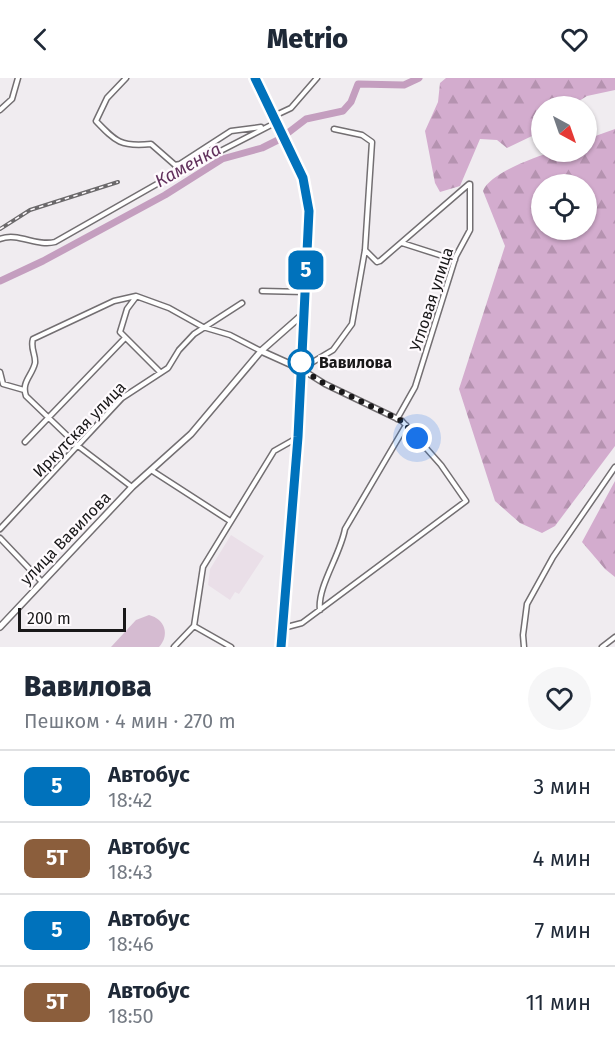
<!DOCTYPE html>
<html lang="ru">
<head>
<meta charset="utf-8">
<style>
  body { margin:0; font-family:"Fira Sans",sans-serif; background:#f6f6f7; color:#1f2937; height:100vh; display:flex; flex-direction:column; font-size:22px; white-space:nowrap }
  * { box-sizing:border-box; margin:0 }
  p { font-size:20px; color:#747a83 }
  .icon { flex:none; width:33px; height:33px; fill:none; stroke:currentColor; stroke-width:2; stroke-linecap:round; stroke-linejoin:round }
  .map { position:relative; height:569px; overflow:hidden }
  .details { display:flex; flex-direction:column; background:#fff; flex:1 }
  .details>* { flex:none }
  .badge { padding:0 12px; border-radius:9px; font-size:21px; line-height:39px }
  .needle { width:39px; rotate:140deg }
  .buttons { position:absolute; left:531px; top:18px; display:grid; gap:12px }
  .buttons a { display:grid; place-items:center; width:66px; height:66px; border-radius:50%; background:#fff; box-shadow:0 2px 4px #0004; font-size:30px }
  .scale { position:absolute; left:18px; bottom:15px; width:108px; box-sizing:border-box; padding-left:6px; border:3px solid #191819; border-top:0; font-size:16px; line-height:21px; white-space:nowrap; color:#191819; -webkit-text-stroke:4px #fefafd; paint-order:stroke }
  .you { position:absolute; width:30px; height:30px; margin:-15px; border:4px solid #fff; border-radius:50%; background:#1a73e8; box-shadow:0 0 0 9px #1a73e833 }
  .map>.badge { position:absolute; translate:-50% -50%; box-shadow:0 0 0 3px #fff }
  .round { display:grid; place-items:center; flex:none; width:63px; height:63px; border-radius:32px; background:#f6f6f7 }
  .overview { display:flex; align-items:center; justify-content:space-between; height:102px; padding:0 24px }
  h1 { font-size:28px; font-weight:800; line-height:45px }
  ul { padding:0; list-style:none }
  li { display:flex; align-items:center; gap:18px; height:72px; padding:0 24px; border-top:2px solid #e0e1e3 }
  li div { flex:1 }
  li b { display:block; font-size:22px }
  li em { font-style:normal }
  li .badge { min-width:66px; font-weight:700; text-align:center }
  header { display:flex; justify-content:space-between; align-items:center; height:78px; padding:0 24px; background:#fff; font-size:27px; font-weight:800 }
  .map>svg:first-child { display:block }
  .built { fill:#eadfe8 }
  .forest { fill:url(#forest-firs); fill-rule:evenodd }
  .park { fill:#d5bbd1 }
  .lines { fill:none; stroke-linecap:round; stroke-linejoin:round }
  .river { stroke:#c49ebf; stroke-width:7 }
  .street-casing { stroke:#736f72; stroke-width:7 }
  .secondary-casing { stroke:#736f72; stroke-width:8 }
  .street { stroke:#fff; stroke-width:4 }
  .secondary { stroke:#fff; stroke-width:5 }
  .rail-casing { stroke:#6b696b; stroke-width:4 }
  .rail { stroke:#fefafd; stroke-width:1.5; stroke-dasharray:4.5; stroke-linecap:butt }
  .line-casing { stroke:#fff; stroke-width:14 }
  .line { stroke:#0072bc; stroke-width:9 }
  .walk { stroke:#191819; stroke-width:6; stroke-dasharray:0 10.8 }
  .stop-dot { fill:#fff; stroke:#0072bc; stroke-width:3 }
  .labels { text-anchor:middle; stroke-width:4.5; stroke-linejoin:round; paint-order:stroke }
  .street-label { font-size:16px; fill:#191819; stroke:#fefafd }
  .stop-label { font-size:16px; font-weight:bold; fill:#191819; stroke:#fefafd; text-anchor:start }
  .water-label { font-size:18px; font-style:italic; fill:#62315d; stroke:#fefafd }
</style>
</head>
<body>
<header><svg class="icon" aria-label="back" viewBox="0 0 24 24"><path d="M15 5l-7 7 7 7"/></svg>Metrio<svg class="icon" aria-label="heart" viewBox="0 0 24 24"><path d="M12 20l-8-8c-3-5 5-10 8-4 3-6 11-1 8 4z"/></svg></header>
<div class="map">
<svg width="615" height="569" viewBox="0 0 615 569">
  <defs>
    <pattern id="forest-firs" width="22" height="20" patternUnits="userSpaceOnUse" patternTransform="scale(1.5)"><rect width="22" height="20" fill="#d3acce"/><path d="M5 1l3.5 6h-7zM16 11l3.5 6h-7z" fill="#b593b0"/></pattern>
  </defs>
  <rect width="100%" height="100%" fill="#f0ecf0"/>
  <path class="built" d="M231,457L264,478L239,516L235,514L230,522L208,507L210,491Z"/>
  <path class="forest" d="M446,0H615V12L587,18L571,28H542L541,51L532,58L507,70L497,62L480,61L460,108L440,114L435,105L425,53L438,24L440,5Z
    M615,51V368L555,448L542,455L520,445L495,423L459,311L505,168L483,113C489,96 536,78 553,74C563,71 576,74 586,74L587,61ZM586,106V152H542V106Z
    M615,403V499L605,491L582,464Z"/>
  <path class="park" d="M149,537C165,541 170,557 159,569H111L136,542Z"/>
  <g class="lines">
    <path class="river" d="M0,203L43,183L165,117L222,81L262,70L280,61L306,41L343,33L351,24L358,6L404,7L419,0"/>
    <g class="street-casing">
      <path id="street" d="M126,0L107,20L96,43C116,64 121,69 151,66L175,87L180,86L231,53L261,49
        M0,32L12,21L18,0
        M274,38L291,30L317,0
        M0,161C18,154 37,169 55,164L164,102L277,44
        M402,165L455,182
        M365,172L377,184L380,183L469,106
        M262,213L305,214
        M136,219L127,231L120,254L160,294
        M0,294L3,306L24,312
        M397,341L415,309L456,178L470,152V106
        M25,364L125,260
        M151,392L230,443
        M132,409L78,368L26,318C21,304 32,298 35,285C36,277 30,270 33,261L114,223L136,218L169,230L203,249L230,257L261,273
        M0,451L122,320L168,290L179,272L194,256L242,225
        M0,460L41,503
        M320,532C317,509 340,478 345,451L406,347
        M194,548L231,569
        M283,550L302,545L466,423L441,387L402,343L325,306L301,291L333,272L352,246L365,172L372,64L362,57L334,51
        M174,569L194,548L203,489L274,373L297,360
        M524,569L523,557L527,526L553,479L615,389
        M602,569L615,559"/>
    </g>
    <g class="secondary-casing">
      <path id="secondary" d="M255,0L303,100L309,133L298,359L281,569
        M261,273L301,291
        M0,549L132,409L191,356L261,273L303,236"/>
    </g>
    <use href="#street" class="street"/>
    <use href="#secondary" class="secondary"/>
    <g class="rail-casing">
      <path id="rail" d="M0,151L30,132L118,104"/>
    </g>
    <use href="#rail" class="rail"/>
  </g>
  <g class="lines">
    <g class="line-casing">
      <path id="line" d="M255,0L303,100L309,133L298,359L281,569"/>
    </g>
    <use href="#line" class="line"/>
    <path class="walk" d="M301,284V291L325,306L402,343L417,360"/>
  </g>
  <circle class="stop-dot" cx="301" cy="284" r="12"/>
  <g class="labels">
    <g class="street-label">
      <text transform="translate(431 221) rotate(-72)" y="6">Угловая улица</text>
      <text transform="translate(79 351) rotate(-46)" y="6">Иркутская улица</text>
      <text transform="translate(65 460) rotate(-46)" y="6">улица Вавилова</text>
    </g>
    <g class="stop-label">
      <text x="319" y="290">Вавилова</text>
    </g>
    <g class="water-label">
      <text transform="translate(188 87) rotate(-29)" y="6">Каменка</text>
    </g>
  </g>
</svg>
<div class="buttons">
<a><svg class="needle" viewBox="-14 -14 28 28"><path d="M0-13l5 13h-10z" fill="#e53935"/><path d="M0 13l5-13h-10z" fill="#747a83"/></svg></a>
<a><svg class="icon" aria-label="locate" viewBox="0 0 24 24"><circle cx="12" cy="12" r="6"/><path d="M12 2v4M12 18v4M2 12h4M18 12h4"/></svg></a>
</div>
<div class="scale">200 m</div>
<div class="you" style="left:417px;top:360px"></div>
<b class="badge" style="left:306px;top:192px;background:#0072bc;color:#fff">5</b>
</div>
<section class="details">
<div class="overview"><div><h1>Вавилова</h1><p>Пешком · 4 мин · 270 m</p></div><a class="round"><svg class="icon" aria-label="heart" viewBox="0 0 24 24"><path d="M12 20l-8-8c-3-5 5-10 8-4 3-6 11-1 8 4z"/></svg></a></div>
<ul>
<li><span class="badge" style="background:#0072bc;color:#fff">5</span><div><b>Автобус</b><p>18:42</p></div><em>3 мин</em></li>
<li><span class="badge" style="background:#8b5e3c;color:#fff">5Т</span><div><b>Автобус</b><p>18:43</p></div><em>4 мин</em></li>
<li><span class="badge" style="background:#0072bc;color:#fff">5</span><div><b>Автобус</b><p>18:46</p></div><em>7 мин</em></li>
<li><span class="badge" style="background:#8b5e3c;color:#fff">5Т</span><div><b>Автобус</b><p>18:50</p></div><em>11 мин</em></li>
</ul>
</section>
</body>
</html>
